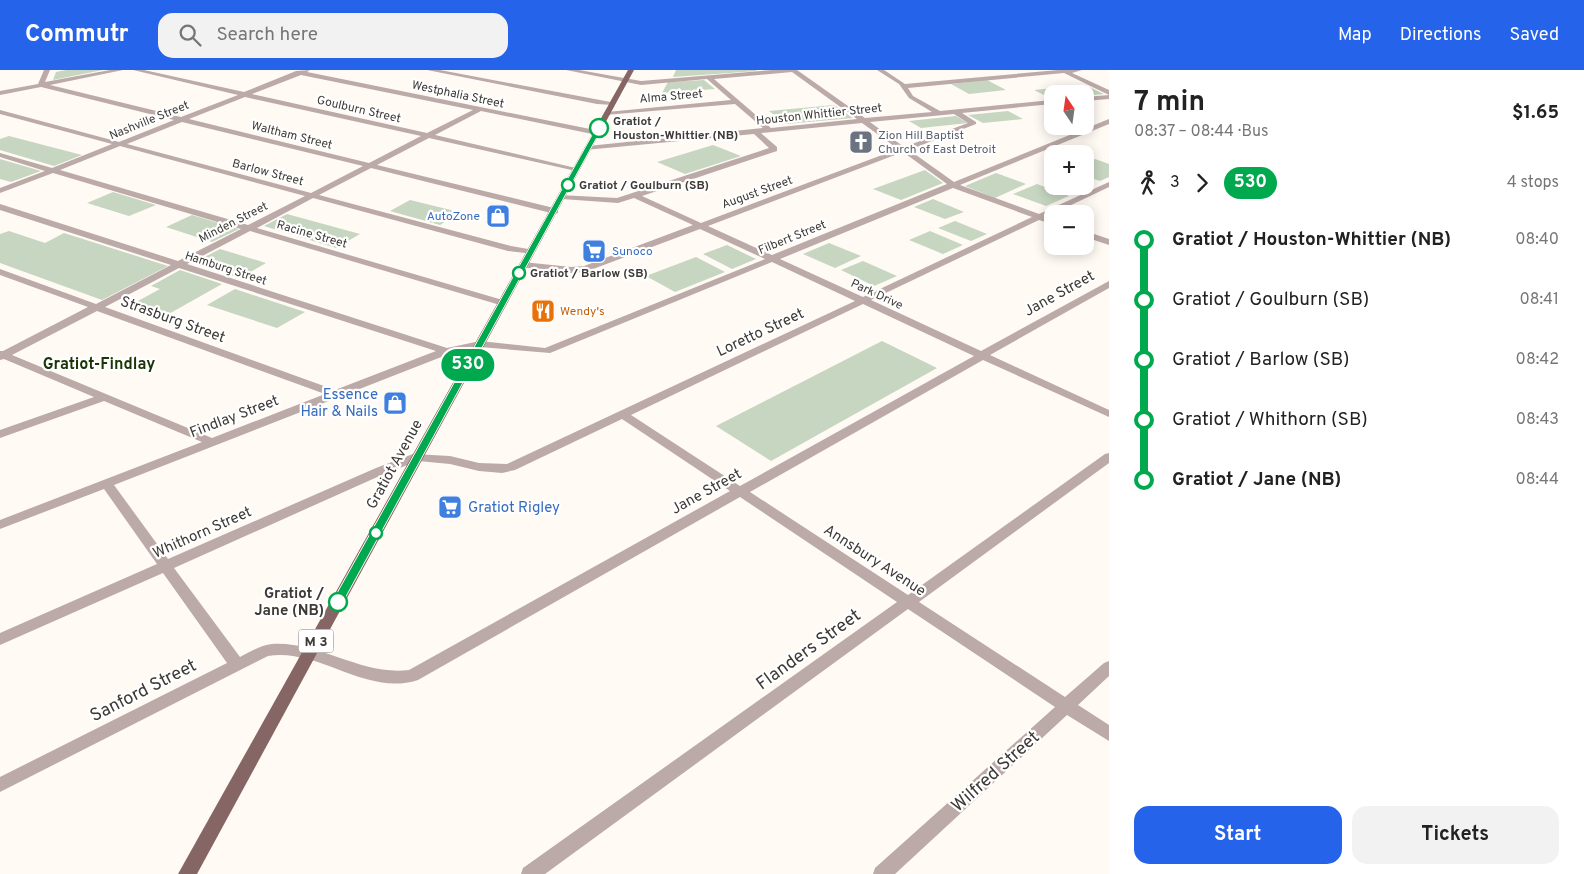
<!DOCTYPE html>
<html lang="en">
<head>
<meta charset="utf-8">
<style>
  body { margin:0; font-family:Overpass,sans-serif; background:#f2f2f2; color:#222; height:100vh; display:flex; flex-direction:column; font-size:19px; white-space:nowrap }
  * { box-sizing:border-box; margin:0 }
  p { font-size:16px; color:#767676 }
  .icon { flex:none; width:28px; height:28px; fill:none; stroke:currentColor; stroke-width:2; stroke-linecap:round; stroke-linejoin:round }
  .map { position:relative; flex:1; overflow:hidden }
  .panel { display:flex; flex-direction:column; background:#fff; width:475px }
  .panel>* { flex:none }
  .badge { padding:0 10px; border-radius:16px; font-size:18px; line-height:32px }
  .needle { width:32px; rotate:347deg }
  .controls { position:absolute; left:1044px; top:15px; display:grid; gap:10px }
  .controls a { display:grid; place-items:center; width:50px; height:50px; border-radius:10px; background:#fff; box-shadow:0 2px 12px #0003; font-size:25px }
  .map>.badge { position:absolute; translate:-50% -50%; box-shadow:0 0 0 2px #fff }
  .legs { display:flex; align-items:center; gap:8px; height:55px; padding:0 25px; font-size:16px }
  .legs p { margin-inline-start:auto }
  .summary { display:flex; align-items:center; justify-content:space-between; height:85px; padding:0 25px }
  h1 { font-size:28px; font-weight:700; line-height:38px }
  .button { display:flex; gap:10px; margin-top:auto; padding:10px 25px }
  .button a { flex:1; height:58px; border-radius:15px; background:#2563eb; color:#fff; font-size:20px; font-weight:700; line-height:58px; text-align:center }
  .button a+a { background:#f2f2f2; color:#222 }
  ul { padding:0 25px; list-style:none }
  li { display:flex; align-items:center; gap:18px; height:60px; font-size:19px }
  li i { display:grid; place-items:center; width:8px; height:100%; margin:0 6px; background:currentColor }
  li i::after { content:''; width:12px; height:12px; margin:-6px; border:4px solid; border-radius:50%; background:#fff }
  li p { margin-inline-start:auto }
  li:first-child i { background:linear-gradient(#0000 50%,currentColor 0) }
  li:last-child i { background:linear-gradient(currentColor 50%,#0000 0) }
  header { display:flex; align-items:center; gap:30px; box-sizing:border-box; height:70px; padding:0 25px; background:#2563eb; color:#fff }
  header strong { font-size:24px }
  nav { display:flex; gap:28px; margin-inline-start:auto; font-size:18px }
  .search { width:350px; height:45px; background:#f2f2f2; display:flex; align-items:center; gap:12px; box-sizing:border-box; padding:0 18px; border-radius:15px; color:#767676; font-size:19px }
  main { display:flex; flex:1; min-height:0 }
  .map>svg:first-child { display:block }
  .green { fill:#c6d6c0 }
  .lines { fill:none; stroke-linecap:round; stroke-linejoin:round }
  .minor { fill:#bcaaa8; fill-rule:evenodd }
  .major { fill:#866664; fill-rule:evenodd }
  .line-1 { fill:#00a94e; stroke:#fff }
  .stop-1-dot { fill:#fff; stroke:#00a94e; stroke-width:2.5 }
  .labels { text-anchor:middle; stroke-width:4.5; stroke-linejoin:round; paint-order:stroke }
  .far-street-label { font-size:12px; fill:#3e3b37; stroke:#fff }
  .far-stop-label { font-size:12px; font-weight:bold; fill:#3e3b37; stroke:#fff; text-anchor:start }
  .far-worship-label { font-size:12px; fill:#5b616d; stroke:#fff; text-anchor:start }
  .far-shop-label { font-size:12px; fill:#366cbe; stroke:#fff; text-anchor:end }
  .far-food-label { font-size:12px; fill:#c56008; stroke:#fff; text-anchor:start }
  .shield { fill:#fff; stroke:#787673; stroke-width:1 }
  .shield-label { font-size:14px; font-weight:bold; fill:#3e3b37 }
  .street-label { font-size:15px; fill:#3e3b37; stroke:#fff }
  .shop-label { font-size:15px; fill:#366cbe; stroke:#fff; text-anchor:end }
  .stop-label { font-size:15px; font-weight:bold; fill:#3e3b37; stroke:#fff; text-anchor:end }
  .neighbourhood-label { font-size:16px; font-weight:bold; fill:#1a3606; stroke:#fff }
  .near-street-label { font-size:18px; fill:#3e3b37; stroke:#fff }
</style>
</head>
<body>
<header>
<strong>Commutr</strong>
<div class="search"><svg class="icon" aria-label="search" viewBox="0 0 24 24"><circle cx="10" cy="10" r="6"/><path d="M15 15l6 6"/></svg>Search here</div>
<nav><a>Map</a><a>Directions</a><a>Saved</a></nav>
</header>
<main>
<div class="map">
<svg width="1109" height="804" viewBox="0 0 1109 804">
  <rect width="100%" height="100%" fill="#fffaf4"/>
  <path class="green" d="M66,0H103L53,10L56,2Z
    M676,0H756L757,1L673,7Z
    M704,10L715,19L662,23L668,12Z
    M987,10L1006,20L969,24L951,14Z
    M1085,15L1104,24L1085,26V24H1052V29L1034,20Z
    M834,35L853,48L786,54L769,41Z
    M1008,41L1023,49L983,53L968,45Z
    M956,46L968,53L921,58L909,51Z
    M9,66L82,85L54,96L0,80V69Z
    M713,75L741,86L685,104L657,92Z
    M0,89L41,101L11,112L0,109Z
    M1095,89L1109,94V107L1100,111L1085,106V93Z
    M925,100L943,113L901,130L873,119Z
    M996,103L1026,114L995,128L965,116Z
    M1037,114L1069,126L1046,136L1013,124Z
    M113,122L156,135L129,146L87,133Z
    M933,129L964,142L945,149L914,137Z
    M410,130L459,142L440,155L390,141Z
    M287,144L360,164L336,178L264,156Z
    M192,145L239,159L212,172L166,157Z
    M955,151L987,164L971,171L938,158Z
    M9,161L45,173L64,163L168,196L102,230L0,193V164Z
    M930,161L963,175L943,184L909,170Z
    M829,173L861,186L835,198L803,184Z
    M727,175L756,189L732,199L703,184Z
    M220,179L266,193L240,208L193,193Z
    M696,187L725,202L675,222L646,206Z
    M863,191L897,206L874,216L841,200Z
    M180,200L222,214L158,250L125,238L160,219L151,216Z
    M235,219L305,242L277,258L207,235Z
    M882,271L937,298L771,391L716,356Z"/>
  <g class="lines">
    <path class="minor" d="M44,0H50L45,12L110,0H123L50,15L181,47L238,25L133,0H144L244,22L296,1L310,0L307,2L600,61V65H597L481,41L435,65L580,99L576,101L429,68L377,95L558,139V143L555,144L371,98L319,125L511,176L534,180V184L508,181L313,128L257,158L506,231V235H500L250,161L187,194L447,278L480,271L545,278L765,189L700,159L585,202L571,203L520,197V193L523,192L571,197L584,196L693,155L634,128L618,133L562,129H559V125L617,128L769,78L754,64L585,80L584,78L588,76L763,58L735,34L605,45V43L607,42L731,30L707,9L641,15L566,0H579L641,11L772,0H797L865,48L932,42L909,28L899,14L877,0H884L905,14L1058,0H1082L1072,3L1109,20V25L1064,3L908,18L913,26L940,41L1052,30V34L962,43L976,52V54L909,80L954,112L1109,49V54L960,115L1039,144L1109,112V117L1046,147L1052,149V154L1039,150L871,230L981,281L1109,211V218L990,285L1109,340V347L983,290L750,422L908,525L1105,384L1109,383V393L919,532L1065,627L1104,593L1109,591V606L1078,635L1109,655V671L1067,645L895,804H873L875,798L1055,637L908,539L545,804H521L523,798L897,532L740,427L418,610C366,627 320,578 268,586L0,722V707L227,593L163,503L0,575V563L157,494L104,419L0,459V450L202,372L104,331L0,368V360L94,327L4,289L0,290V281H3L88,237L0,205V199L96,234L171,195L0,140V134L178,191L241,159L53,103L0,123V118L45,101L0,87V83L52,98L112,74L0,44V40L119,72L174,50L41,17L0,25V21L38,14ZM792,2L857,49L771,58L714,9ZM301,5L473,40L427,63L252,24ZM245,27L421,66L369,93L189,49ZM954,44L968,53L904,77L870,52ZM182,52L363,96L311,123L127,74ZM862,53L898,79L701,153L642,126L777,81V77L761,63ZM120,76L305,126L248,155L60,100ZM903,82L947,114L772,185L708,156ZM953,118L1032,147L863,227L780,189ZM772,192L855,231L507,394L479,393L450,386L413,384L376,398L168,489L114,415L449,284L480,277L550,283ZM179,198L436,281L335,320L105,237ZM863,234L974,286L740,416L631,345ZM97,241L325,324L212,368L12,285ZM622,349L730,421L409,600C361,606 320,571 272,574C261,575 250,582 240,587L174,498L384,404L418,391L450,394L479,401L502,403L515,400Z
      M427,0H440L616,33L613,35L597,34Z
      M1109,25V29L1085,31V27Z
      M1085,161L1109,169V175L1085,167Z"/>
    <path class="major" d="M628,0H634L197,804H178Z"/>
  </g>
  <path class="line-1" d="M599,57L602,58L343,532L342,535H333L332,532L596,58Z"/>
  <defs>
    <g id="church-square" transform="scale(1.25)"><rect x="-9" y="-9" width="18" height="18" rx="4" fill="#6b7280" stroke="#fff"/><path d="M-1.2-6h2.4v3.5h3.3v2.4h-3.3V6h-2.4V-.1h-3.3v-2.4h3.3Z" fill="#fff"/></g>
    <g id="shop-square" transform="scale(1.25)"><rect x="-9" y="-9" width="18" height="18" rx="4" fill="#3f7fe0" stroke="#fff"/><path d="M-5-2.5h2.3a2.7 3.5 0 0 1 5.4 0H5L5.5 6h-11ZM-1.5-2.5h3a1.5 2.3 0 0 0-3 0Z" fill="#fff"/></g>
    <g id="supermarket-square" transform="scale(1.25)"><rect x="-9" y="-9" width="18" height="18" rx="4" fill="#3f7fe0" stroke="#fff"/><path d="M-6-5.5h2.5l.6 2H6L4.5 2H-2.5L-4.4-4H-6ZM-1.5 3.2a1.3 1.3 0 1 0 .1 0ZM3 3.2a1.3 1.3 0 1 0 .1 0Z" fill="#fff"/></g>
    <g id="restaurant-square" transform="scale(1.25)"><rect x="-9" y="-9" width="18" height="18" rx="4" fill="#e8710a" stroke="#fff"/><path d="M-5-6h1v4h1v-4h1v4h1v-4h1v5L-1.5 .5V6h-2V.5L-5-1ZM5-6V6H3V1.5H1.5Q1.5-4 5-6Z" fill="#fff"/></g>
  </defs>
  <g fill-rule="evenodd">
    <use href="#church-square" x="861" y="72"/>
    <use href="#shop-square" x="498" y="146"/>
    <use href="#supermarket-square" x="594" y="181"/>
    <use href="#restaurant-square" x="543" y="241"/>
    <use href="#shop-square" x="395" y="333"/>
    <use href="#supermarket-square" x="450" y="437"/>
  </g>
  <g class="stop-1-dot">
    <circle cx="599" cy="58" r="9"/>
    <circle cx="568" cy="115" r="6"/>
    <circle cx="519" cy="203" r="6"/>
    <circle cx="376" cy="463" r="6"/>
    <circle cx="338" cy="532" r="9"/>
  </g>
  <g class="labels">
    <g class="far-street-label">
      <text transform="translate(458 24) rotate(12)" y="4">Westphalia Street</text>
      <text transform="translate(671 26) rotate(-5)" y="4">Alma Street</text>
      <text transform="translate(359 39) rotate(13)" y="4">Goulburn Street</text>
      <text transform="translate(819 44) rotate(-6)" y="4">Houston Whittier Street</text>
      <text transform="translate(149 50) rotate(-22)" y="4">Nashville Street</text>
      <text transform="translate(292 65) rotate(14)" y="4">Waltham Street</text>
      <text transform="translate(268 102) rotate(15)" y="4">Barlow Street</text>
      <text transform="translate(757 122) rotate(-20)" y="4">August Street</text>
      <text transform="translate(233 152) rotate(-27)" y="4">Minden Street</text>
      <text transform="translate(312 164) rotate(16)" y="4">Racine Street</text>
      <text transform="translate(792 167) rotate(-22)" y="4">Filbert Street</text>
      <text transform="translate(226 198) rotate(18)" y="4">Hamburg Street</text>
      <text transform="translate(877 224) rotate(25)" y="4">Park Drive</text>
    </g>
    <g class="far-stop-label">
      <text x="613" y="55">Gratiot /<tspan x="613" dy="14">Houston-Whittier (NB)</tspan></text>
      <text x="579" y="119">Gratiot / Goulburn (SB)</text>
      <text x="530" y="207">Gratiot / Barlow (SB)</text>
    </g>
    <g class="far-worship-label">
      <text x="878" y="69">Zion Hill Baptist<tspan x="878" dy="14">Church of East Detroit</tspan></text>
    </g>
    <g class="far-shop-label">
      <text x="480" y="150">AutoZone</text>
      <text x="612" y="185" text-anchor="start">Sunoco</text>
    </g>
    <g class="far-food-label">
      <text x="560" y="245">Wendy's</text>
    </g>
    <rect class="shield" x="298.5" y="559.5" width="35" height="23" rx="4"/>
    <g class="shield-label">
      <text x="316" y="576">M 3</text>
    </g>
    <g class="street-label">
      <text transform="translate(1059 223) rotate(-29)" y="5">Jane Street</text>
      <text transform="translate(173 249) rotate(20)" y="5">Strasburg Street</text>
      <text transform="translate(760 262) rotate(-25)" y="5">Loretto Street</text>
      <text transform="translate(234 346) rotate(-21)" y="5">Findlay Street</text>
      <text transform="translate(394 394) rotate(-61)" y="5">Gratiot Avenue</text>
      <text transform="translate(706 421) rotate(-29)" y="5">Jane Street</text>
      <text transform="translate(202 462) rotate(-24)" y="5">Whithorn Street</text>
      <text transform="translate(875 490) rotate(33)" y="5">Annsbury Avenue</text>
    </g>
    <g class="shop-label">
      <text x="378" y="329">Essence<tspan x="378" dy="17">Hair &amp; Nails</tspan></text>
      <text x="468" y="442" text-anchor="start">Gratiot Rigley</text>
    </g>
    <g class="stop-label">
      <text x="324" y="528">Gratiot /<tspan x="324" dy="17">Jane (NB)</tspan></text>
    </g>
    <g class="neighbourhood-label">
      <text x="99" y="299">Gratiot-Findlay</text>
    </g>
    <g class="near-street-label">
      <text transform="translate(808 579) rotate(-36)" y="6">Flanders Street</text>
      <text transform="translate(143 620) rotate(-27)" y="6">Sanford Street</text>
      <text transform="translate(995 701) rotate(-42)" y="6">Wilfred Street</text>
    </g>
  </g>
</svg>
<div class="controls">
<a><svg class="needle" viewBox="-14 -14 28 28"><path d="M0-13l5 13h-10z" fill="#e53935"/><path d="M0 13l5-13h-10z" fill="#767676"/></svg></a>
<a>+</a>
<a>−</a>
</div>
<b class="badge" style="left:468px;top:295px;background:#00a94e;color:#fff">530</b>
</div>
<section class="panel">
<div class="summary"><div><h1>7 min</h1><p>08:37 – 08:44 · Bus</p></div><b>$1.65</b></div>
<div class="legs"><svg class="icon" aria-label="walk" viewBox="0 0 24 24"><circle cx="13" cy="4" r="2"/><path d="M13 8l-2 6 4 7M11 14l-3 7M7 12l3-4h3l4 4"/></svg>3<svg class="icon" aria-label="forward" viewBox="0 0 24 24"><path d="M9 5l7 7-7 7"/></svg><b class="badge" style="background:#00a94e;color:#fff">530</b><p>4 stops</p></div>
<ul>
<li><i style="color:#00a94e"></i><b>Gratiot / Houston-Whittier (NB)</b><p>08:40</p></li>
<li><i style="color:#00a94e"></i><span>Gratiot / Goulburn (SB)</span><p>08:41</p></li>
<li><i style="color:#00a94e"></i><span>Gratiot / Barlow (SB)</span><p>08:42</p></li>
<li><i style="color:#00a94e"></i><span>Gratiot / Whithorn (SB)</span><p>08:43</p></li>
<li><i style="color:#00a94e"></i><b>Gratiot / Jane (NB)</b><p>08:44</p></li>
</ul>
<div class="button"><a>Start</a><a>Tickets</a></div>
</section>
</main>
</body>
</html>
